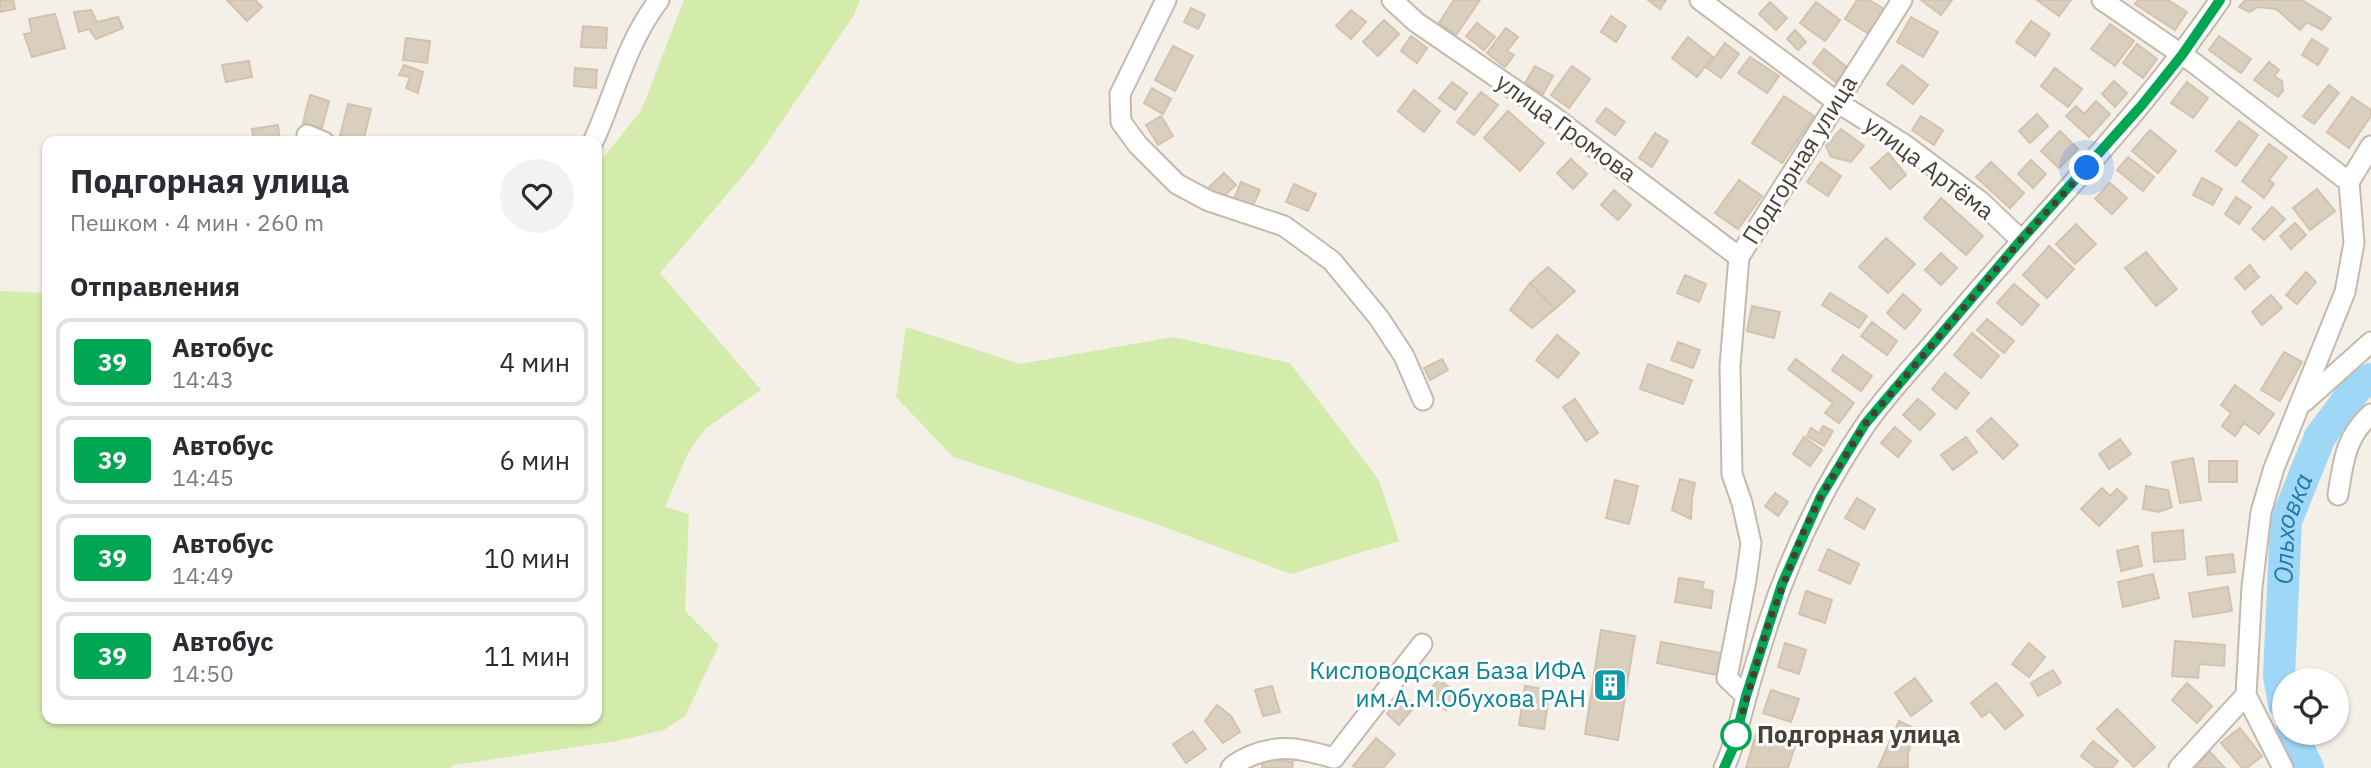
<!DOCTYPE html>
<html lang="ru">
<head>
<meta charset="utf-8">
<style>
  body { margin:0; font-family:"IBM Plex Sans",sans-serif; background:#f2f2f3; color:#2b2b33; height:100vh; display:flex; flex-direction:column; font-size:26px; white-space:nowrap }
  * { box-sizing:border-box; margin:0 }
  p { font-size:23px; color:#7c7c81 }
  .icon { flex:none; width:38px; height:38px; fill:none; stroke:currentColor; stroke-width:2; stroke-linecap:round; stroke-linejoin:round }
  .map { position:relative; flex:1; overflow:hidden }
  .sheet { position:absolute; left:42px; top:136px; width:560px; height:588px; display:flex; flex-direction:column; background:#fff; border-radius:14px; box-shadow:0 2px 5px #0004 }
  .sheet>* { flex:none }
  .badge { padding:0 14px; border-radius:5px; font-size:24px; line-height:46px }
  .controls { position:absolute; left:2272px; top:668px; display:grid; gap:14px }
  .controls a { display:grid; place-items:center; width:77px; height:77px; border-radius:50%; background:#fff; box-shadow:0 2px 5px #0004; font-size:35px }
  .you { position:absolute; width:35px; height:35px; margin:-18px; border:5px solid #fff; border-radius:50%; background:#1a73e8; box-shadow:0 0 0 10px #1a73e833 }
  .map>.badge { position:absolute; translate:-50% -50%; box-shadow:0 0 0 4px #fff }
  h2 { padding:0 28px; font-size:26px; line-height:63px }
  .round { display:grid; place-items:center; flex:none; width:74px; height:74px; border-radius:37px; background:#f2f2f3 }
  .overview { display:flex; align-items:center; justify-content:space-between; height:119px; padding:0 28px }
  h1 { font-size:33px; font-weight:800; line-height:52px }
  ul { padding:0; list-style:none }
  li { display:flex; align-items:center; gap:21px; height:88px; margin:0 14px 10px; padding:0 14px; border:4px solid #e1e1e2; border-radius:14px }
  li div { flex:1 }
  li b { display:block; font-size:26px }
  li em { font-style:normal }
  li .badge { min-width:77px; font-weight:700; text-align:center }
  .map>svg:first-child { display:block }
  .green { fill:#d3ecac }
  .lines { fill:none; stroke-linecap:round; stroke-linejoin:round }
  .river { stroke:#9fd7f6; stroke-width:32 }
  .building { fill:#dacebe; stroke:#d3c2ae; stroke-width:2 }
  .minor-casing { stroke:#c4baac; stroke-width:23 }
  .minor { stroke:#fff; stroke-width:19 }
  .line-casing { stroke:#fff; stroke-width:16 }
  .line { stroke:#00a651; stroke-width:10 }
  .walk { stroke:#484035; stroke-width:7; stroke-dasharray:0 12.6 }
  .stop-dot { fill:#fff; stroke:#00a651; stroke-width:3.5 }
  .labels { text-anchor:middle; stroke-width:6; stroke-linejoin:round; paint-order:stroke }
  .street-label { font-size:24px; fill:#484035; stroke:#fff }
  .culture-label { font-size:24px; fill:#0d838f; stroke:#fff; text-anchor:end }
  .stop-label { font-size:24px; font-weight:bold; fill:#484035; stroke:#fff; text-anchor:start }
  .water-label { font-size:26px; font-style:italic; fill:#2479ac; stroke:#fff }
</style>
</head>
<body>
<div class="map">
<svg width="2371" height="768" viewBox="0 0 2371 768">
  <rect width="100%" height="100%" fill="#f5f0e7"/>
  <path class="green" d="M684,0H860L854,15L753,164L660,273L761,390L705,429L688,453L665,507L689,514L685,611L719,645L685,716L664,730L617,741L454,765L449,768H0V291L47,293V719H597V165L641,111Z
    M906,327L1020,364L1173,337L1290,363L1379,480L1399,541L1291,574L1145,520L953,457L896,397Z"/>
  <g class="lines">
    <g class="river">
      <path id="s1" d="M2284,704L2279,676L2286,521L2320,437L2358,386L2371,379"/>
      <path d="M2291,733L2308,768"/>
    </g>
  </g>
  <path class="building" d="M0,0H13L15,9L0,12Z
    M227,0H255L262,7L247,21Z
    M1454,0H1480L1456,35L1439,23Z
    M1648,0H1666L1660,9Z
    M1857,0H1869L1884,9L1869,34L1845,19Z
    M1921,0H1952L1941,15Z
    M2037,0H2071L2059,16Z
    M2138,0H2168L2187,12L2175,30L2135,4Z
    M2245,0H2302L2331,18L2322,30L2307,22L2300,30L2276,9L2257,7L2250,12L2239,7Z
    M1770,2L1787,18L1776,30L1759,14Z
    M1816,2L1840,20L1825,41L1800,23Z
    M1191,8L1205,15L1198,29L1184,22Z
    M91,10L97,22L118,17L123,28L96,39L89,29L79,32L74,12Z
    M1351,10L1366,22L1351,39L1336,26Z
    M55,14L65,48L32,57L24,34L32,33L29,19Z
    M1611,16L1626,26L1616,42L1601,32Z
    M1911,17L1938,32L1923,57L1897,42Z
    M1384,20L1399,34L1378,56L1363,42Z
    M2031,21L2050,34L2035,56L2016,42Z
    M1477,23L1495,37L1484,50L1466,36Z
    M2110,24L2134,41L2115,66L2091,49Z
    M583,26L607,28L606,48L581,47Z
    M1506,28L1518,37L1507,51L1514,55L1505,67L1487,53Z
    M1795,30L1806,42L1798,50L1787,39Z
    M1411,36L1427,48L1417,63L1401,51Z
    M2219,36L2251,59L2241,73L2209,50Z
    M1688,37L1713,57L1697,77L1672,58Z
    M406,38L430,41L427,63L403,60Z
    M2312,39L2328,49L2318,65L2302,55Z
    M1725,43L1739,54L1721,78L1707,68Z
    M2137,44L2157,59L2143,78L2123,63Z
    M1173,46L1193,56L1175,91L1155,80Z
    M1824,49L1848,68L1836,82L1813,63Z
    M1750,57L1779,76L1767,93L1738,73Z
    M249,61L252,77L226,82L222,65Z
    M2269,62L2279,70L2274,76L2282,81L2283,91L2278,97L2254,80Z
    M404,65L423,72L418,93L406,88L410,77L399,75Z
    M1902,65L1928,85L1913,104L1887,84Z
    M1535,66L1553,76L1543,94L1525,83Z
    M1572,66L1590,79L1569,108L1551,95Z
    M575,68L597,70L596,88L574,86Z
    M2055,68L2082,89L2068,107L2041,86Z
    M2114,81L2127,93L2115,107L2102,94Z
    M1452,82L1467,93L1455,110L1439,98Z
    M2187,82L2208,98L2193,118L2171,103Z
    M2329,85L2339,93L2314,124L2303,116Z
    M1152,88L1171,99L1163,114L1144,103Z
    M1414,90L1440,111L1424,132L1398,111Z
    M1481,92L1498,105L1474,135L1457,122Z
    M310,95L329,101L322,128L303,123Z
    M1784,96L1814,116L1782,163L1752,143Z
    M2352,97L2371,110V116L2349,148L2327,132Z
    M2096,101L2110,114L2089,137L2066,116L2076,106L2084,114Z
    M348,104L371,109L363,142L339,140Z
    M1606,108L1625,122L1615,135L1596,121Z
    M1508,111L1544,143L1520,171L1484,138Z
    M2037,114L2048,126L2030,143L2019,131Z
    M1161,116L1173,136L1158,145L1146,125Z
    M1921,116L1943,130L1934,145L1912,130Z
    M2239,121L2258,135L2236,166L2216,151Z
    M278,125L280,141L254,142L252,129Z
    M1841,129L1864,146L1851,162L1831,157L1826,146Z
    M2150,130L2176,151L2158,173L2132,151Z
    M2060,131L2078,149L2059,168L2041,151Z
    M1655,133L1668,141L1652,167L1639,158Z
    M2269,144L2287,157L2269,180L2274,184L2264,198L2242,181Z
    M1888,153L1906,175L1890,189L1871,168Z
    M2128,157L2154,177L2143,191L2117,170Z
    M1571,159L1587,174L1573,189L1557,173Z
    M2031,160L2046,174L2033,188L2018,174Z
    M1821,162L1841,176L1828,196L1807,182Z
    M1991,162L2024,193L2010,208L1976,177Z
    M1224,173L1236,185L1219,200L1208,188Z
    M2202,178L2222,189L2213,205L2193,195Z
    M1739,180L1762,196L1738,229L1715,213Z
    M1241,182L1260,190L1250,211L1232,203Z
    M2110,183L2127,198L2112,214L2095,199Z
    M1294,184L1316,194L1308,211L1286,202Z
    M2317,189L2335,211L2310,230L2293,208Z
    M1614,190L1631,205L1618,220L1601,205Z
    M2236,197L2251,207L2239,224L2225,214Z
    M1941,198L1983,236L1966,255L1924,218Z
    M2272,207L2285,219L2264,240L2252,229Z
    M2295,223L2306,235L2291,249L2280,236Z
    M2076,224L2096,244L2075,264L2056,244Z
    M1886,238L1915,264L1888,293L1859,267Z
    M2049,246L2074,269L2047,298L2023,275Z
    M2146,252L2177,289L2156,306L2125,268Z
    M1941,253L1957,268L1941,285L1925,270Z
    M2250,265L2259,277L2245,289L2235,278Z
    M1548,267L1575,291L1555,309L1530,283Z
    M2306,272L2316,282L2297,304L2286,295Z
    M1685,275L1706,284L1699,302L1677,293Z
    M1530,283L1555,309L1532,328L1510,310Z
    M2014,284L2039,305L2022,325L1997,303Z
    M1830,293L1867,316L1859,328L1822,305Z
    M1903,294L1921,310L1905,329L1887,313Z
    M2271,295L2282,308L2262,325L2252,312Z
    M1752,306L1780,312L1774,338L1747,331Z
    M1987,319L2014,341L2004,353L1977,330Z
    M1872,322L1897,341L1887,355L1861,336Z
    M1972,333L1999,356L1981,378L1954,355Z
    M1557,335L1579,353L1558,378L1536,360Z
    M1678,342L1700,350L1693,368L1671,360Z
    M2284,352L2302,362L2280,401L2261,390Z
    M1843,355L1872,376L1861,391L1832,370Z
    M1442,359L1448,370L1430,380L1424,368Z
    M1796,359L1854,403L1839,423L1825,413L1833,403L1788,369Z
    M1648,364L1692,380L1683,404L1640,389Z
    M1945,373L1969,393L1956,409L1932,389Z
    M2235,385L2274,414L2259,434L2244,423L2235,436L2222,426L2231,413L2221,405Z
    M1575,399L1598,433L1586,441L1563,407Z
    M1918,399L1935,414L1920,430L1903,415Z
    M1991,418L2018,445L2003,459L1977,431Z
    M1823,426L1833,431L1824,446L1807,436L1811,428L1819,433Z
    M1895,427L1911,441L1898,457L1881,443Z
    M1804,437L1822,450L1810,466L1793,454Z
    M1966,437L1977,452L1953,470L1941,455Z
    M2120,439L2131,454L2109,469L2099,454Z
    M2193,458L2201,500L2180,503L2172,462Z
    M2209,461H2237V482H2209Z
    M1680,479L1695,483L1692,498L1691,519L1672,510Z
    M1615,480L1638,486L1629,524L1606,518Z
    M2146,486L2168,490L2172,507L2159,512L2143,509Z
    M2102,488L2110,496L2117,489L2127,498L2099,526L2081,509Z
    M1775,493L1788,502L1778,516L1765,506Z
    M1857,498L1875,509L1864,529L1845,518Z
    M2183,530L2185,559L2154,562L2152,533Z
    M2138,546L2142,566L2121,571L2117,551Z
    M1828,549L1859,564L1850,584L1819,570Z
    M2233,554L2235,572L2208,575L2206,557Z
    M2153,574L2159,598L2123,607L2118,582Z
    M1679,578L1704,582L1702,589L1713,591L1711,608L1675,602Z
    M2228,587L2232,611L2193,617L2189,593Z
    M1806,591L1832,600L1825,623L1799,614Z
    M1601,630L1635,636L1618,740L1585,734Z
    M2175,641L2225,645L2224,666L2199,664L2198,678L2172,676Z
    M1661,642L1721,653L1717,675L1657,663Z
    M1785,643L1806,650L1799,674L1778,667Z
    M2029,643L2045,657L2029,677L2012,664Z
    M2053,670L2061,683L2038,696L2031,683Z
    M1915,678L1932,701L1911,716L1895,693Z
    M1439,679L1458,695L1446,710L1427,694Z
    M1996,683L2023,715L2005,729L1990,711L1982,717L1971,703Z
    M2187,683L2212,706L2197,723L2172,700Z
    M1272,686L1280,712L1263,716L1255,690Z
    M1525,686L1550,690L1544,729L1519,725Z
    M1771,690L1799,699L1791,722L1763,713Z
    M1402,695L1415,706L1399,725L1387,714Z
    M1217,705L1231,716L1240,732L1223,743L1205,721Z
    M2117,709L2155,747L2134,767L2097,729Z
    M1899,721L1916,729L1908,753V767L1878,768Z
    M2240,728L2262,756L2247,768H2242L2221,743Z
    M1193,731L1206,749L1186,763L1173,744Z
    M1756,734L1795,746L1788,768H1746Z
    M1376,738L1395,754L1383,768H1356L1353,766Z
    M2093,741L2118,761L2112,768H2096L2081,756Z
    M2210,752L2225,768H2194Z
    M1263,759L1293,762L1292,768H1262Z"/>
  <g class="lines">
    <g class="minor-casing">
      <path id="minor" d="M1166,0L1120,94L1121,122L1138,145L1177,184L1209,201L1284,226L1332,261L1379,318L1404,356L1423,400
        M1392,0L1416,22L1550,114L1739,257
        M1700,0L1837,102L1905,145L1980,201L2021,240
        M2102,0L2194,63L2349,182
        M307,135L324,142
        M593,142C615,94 626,43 659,0
        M2349,182L2371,146
        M2304,402L2371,342
        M2338,495C2343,463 2345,437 2371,414
        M1746,696L1727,678L1746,580L1751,543L1742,503L1732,474L1730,366L1739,257L1902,0
        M1231,768C1236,762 1243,760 1250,756C1282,743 1302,749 1334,758L1422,644
        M1724,768C1735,745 1739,722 1746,698C1752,674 1760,650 1767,627C1790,555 1822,489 1864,427C1886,394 1916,364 1942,333C2035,221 2137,121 2220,0
        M2179,768L2246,695
        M2283,768L2246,695L2252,587L2261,512L2274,468L2345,292L2354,243L2349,182"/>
    </g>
    <use href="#minor" class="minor"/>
  </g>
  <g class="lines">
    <g class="line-casing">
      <path id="line" d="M1724,768L1733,748L1746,696L1782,584L1821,496L1865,424L2021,240L2142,105L2182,55L2220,0"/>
    </g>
    <use href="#line" class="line"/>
    <path class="walk" d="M1736,735L1768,625L1802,535L1821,496L1865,424L2021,240L2087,168"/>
  </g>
  <defs>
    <g id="building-square" transform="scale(1.75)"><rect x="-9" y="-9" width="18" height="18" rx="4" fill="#0f9aa8" stroke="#fff"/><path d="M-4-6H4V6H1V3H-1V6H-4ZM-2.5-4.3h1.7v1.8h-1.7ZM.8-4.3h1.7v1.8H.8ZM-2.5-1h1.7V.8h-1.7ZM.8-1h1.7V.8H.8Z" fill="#fff"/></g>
  </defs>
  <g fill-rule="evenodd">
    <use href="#building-square" x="1610" y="685"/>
  </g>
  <circle class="stop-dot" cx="1736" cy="735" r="14"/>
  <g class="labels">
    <g class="street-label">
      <text transform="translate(1566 128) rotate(36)" y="8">улица Громова</text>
      <text transform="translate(1800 160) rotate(-58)" y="8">Подгорная улица</text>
      <text transform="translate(1929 168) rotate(37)" y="8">улица Артёма</text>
    </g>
    <g class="culture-label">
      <text x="1586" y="679">Кисловодская База ИФА<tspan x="1586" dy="28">им.А.М.Обухова РАН</tspan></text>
    </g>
    <g class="stop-label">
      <text x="1757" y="743">Подгорная улица</text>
    </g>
    <g class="water-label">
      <text dy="9" stroke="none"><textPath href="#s1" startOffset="177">Ольховка</textPath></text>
    </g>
  </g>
</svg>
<div class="controls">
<a><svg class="icon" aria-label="locate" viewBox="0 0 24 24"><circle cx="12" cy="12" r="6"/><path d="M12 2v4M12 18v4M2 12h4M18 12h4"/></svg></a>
</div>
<div class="you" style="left:2087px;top:168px"></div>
<section class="sheet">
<div class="overview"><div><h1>Подгорная улица</h1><p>Пешком · 4 мин · 260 m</p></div><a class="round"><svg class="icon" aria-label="heart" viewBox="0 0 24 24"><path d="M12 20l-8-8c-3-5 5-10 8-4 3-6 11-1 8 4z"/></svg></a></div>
<h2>Отправления</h2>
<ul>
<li><span class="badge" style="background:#00a651;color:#fff">39</span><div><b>Автобус</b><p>14:43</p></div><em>4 мин</em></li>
<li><span class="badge" style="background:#00a651;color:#fff">39</span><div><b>Автобус</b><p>14:45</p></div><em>6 мин</em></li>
<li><span class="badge" style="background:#00a651;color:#fff">39</span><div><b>Автобус</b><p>14:49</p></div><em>10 мин</em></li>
<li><span class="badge" style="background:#00a651;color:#fff">39</span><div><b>Автобус</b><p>14:50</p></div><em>11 мин</em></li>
</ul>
</section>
</div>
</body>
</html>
